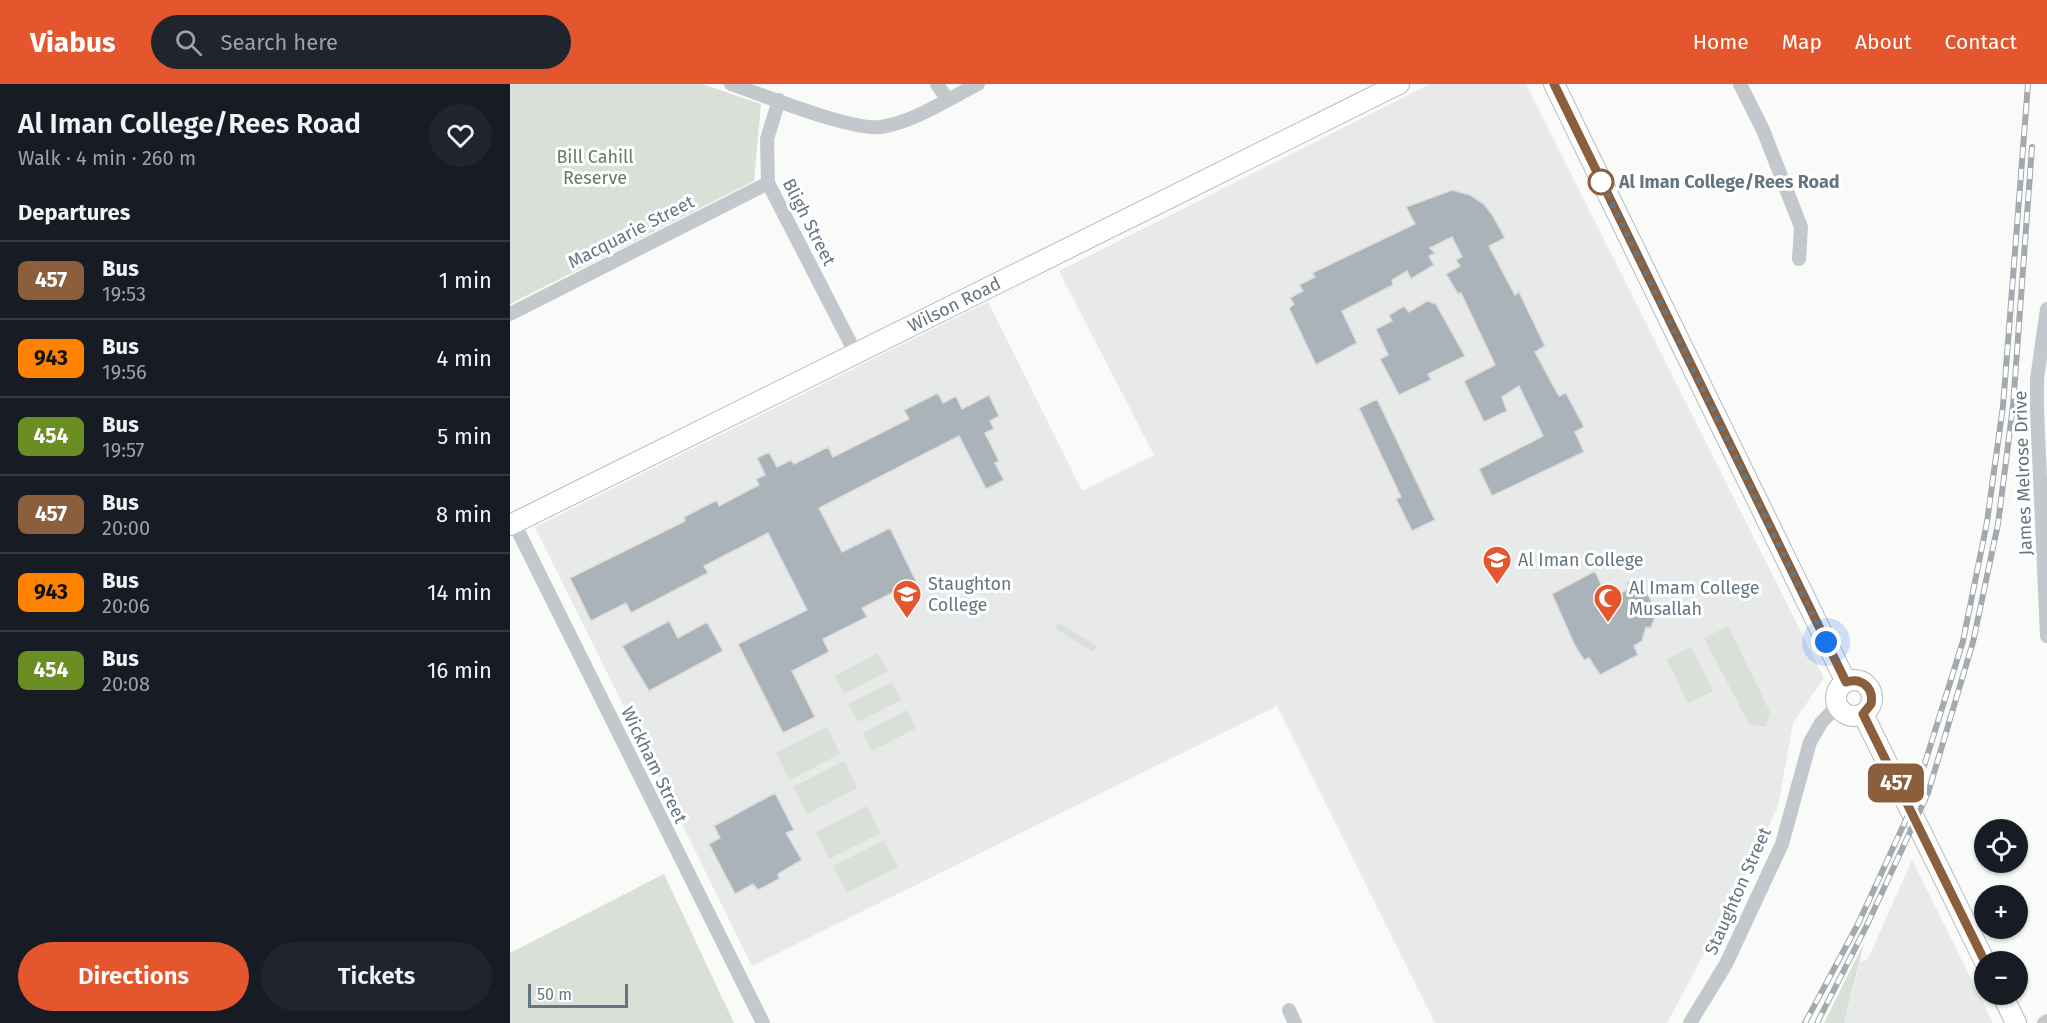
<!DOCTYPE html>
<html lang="en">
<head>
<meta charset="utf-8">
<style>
  body { margin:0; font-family:"Fira Sans",sans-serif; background:#20242c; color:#f1f3f6; height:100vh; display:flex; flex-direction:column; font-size:22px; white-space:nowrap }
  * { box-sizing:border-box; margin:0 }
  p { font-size:20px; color:#9ea1a6 }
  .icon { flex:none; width:33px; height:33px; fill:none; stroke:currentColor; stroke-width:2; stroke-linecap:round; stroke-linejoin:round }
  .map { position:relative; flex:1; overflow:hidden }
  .details { display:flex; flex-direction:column; background:#171b24; width:510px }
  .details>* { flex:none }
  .badge { padding:0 12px; border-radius:9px; font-size:21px; line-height:39px }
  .controls { position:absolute; left:1464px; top:735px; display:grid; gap:12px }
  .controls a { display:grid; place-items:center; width:54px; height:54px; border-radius:50%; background:#171b24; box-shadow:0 2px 4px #0004; font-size:30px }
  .scale { position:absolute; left:18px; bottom:15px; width:100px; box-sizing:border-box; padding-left:6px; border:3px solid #657683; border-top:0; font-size:16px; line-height:21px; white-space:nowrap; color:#657683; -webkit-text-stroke:4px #fff; paint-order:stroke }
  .you { position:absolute; width:30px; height:30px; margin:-15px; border:4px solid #fff; border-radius:50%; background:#1a73e8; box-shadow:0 0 0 9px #1a73e833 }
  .map>.badge { position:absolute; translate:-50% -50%; box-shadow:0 0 0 3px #fff }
  h2 { padding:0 18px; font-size:22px; line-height:54px }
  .round { display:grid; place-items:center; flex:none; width:63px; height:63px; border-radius:32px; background:#20242c }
  .summary { display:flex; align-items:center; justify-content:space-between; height:102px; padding:0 18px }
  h1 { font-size:28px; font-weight:600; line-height:45px }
  .action { display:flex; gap:12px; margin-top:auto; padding:12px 18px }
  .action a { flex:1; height:69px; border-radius:36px; background:#e4572e; color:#fff; font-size:24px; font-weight:600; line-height:69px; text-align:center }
  .action a+a { background:#20242c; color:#f1f3f6 }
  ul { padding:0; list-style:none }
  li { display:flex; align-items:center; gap:18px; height:78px; padding:0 18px; border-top:2px solid #363941 }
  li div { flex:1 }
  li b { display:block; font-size:22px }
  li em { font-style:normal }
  li .badge { min-width:66px; font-weight:700; text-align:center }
  header { display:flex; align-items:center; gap:36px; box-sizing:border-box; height:84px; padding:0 30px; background:#e4572e; color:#fff }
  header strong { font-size:28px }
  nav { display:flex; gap:33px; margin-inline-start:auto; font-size:21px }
  .search { width:420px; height:54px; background:#20242c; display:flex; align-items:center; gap:15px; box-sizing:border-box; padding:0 21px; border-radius:33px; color:#9ea1a6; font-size:22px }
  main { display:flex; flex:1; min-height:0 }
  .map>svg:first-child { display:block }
  .built { fill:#e8e9e9 }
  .green { fill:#dadfd7 }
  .building { fill:#aab3b9; stroke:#dcdcda; stroke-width:1.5 }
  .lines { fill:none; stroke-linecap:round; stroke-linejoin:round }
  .secondary-casing { stroke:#b3babf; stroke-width:22 }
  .street { stroke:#c3c8cc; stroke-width:14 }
  .secondary { stroke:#fff; stroke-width:20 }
  .rail-casing { stroke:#a2aab0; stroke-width:6 }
  .rail { stroke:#fff; stroke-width:4; stroke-dasharray:11; stroke-linecap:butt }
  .line-casing { stroke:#fff; stroke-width:14 }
  .line { stroke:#8b5e3c; stroke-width:9 }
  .walk { stroke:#657683; stroke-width:6; stroke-dasharray:0 10.8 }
  .stop-dot { fill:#fff; stroke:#8b5e3c; stroke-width:3 }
  .labels { text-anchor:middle; stroke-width:6; stroke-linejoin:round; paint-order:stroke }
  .park-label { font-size:18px; fill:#687a64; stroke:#fff }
  .stop-label { font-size:18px; font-weight:bold; fill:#657683; stroke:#fff; text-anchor:start }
  .street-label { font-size:18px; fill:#657683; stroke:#fff }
  .poi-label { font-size:18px; fill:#657683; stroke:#fff; text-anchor:start }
</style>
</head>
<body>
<header>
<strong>Viabus</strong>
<div class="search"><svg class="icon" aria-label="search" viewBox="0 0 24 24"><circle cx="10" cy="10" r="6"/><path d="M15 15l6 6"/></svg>Search here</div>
<nav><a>Home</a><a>Map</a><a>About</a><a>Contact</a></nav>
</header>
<main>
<section class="details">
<div class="summary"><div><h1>Al Iman College/Rees Road</h1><p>Walk · 4 min · 260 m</p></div><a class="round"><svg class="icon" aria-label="heart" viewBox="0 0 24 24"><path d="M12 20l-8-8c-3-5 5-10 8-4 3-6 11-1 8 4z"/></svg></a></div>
<h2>Departures</h2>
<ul>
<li><span class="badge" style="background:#8b5e3c;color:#fff">457</span><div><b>Bus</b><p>19:53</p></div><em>1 min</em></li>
<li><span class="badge" style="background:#ff8200;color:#111">943</span><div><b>Bus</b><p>19:56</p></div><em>4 min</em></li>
<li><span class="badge" style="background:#6b8e23;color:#fff">454</span><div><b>Bus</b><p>19:57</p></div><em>5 min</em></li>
<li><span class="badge" style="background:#8b5e3c;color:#fff">457</span><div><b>Bus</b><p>20:00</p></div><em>8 min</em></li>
<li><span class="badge" style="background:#ff8200;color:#111">943</span><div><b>Bus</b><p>20:06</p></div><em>14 min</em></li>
<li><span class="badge" style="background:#6b8e23;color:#fff">454</span><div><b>Bus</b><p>20:08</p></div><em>16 min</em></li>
</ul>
<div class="action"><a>Directions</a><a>Tickets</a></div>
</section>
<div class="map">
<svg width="1537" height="939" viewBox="0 0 1537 939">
  <rect width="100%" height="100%" fill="#fafaf8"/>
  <path class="built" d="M920,0H1016L1314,594L1283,639L1268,722L1227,808L1157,939H925L767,622L242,882L25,443L478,218L572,407L644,371L549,187Z
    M1402,776L1483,939H1334L1350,878L1358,875Z"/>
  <path class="green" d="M0,0H192L251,20L244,97L0,220Z
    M548,539L587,562L583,568L545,544Z
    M1218,542L1260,628L1256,643L1239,640L1194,554Z
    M1181,563L1203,607L1178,619L1157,575Z
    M368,569L378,587L334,610L325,592Z
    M382,598L391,616L348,638L338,620Z
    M397,626L406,644L362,667L353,649Z
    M317,643L330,670L279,696L266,669Z
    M334,677L347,704L297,730L283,703Z
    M357,722L370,749L319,775L306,748Z
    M374,756L388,783L337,809L323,782Z
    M154,790L224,939H0V869Z
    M1354,859L1334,939H1314Z"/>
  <path class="building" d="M942,106L960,111L974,120L983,132L995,154L979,162L1005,211L1009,208L1035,262L1025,268L1049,312L1056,309L1074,343L1065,348L1074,368L982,412L969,385L1033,352L1009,302L992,313L997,327L974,338L954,297L985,281L951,209L948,210L936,190L950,182L946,176L952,173L942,153L920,164L925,169L919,172L924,181L901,195L897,187L882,196L883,201L832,227L847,259L806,281L779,224L784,220L780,214L793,207L789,201L805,193L802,189L905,140L896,123Z
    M917,217L926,220L955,272L918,290L921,296L889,311L870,275L878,271L866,245L882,237L879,231L894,222L899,228Z
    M428,309L433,319L446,312L452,325L479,311L489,332L480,337L484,345L475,349L489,377L485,379L494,396L476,405L449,352L309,424L332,468L380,444L406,497L352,524L357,533L313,555L319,568L282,587L305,633L273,649L228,560L297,526L258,449L194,482L198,489L121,529L116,519L81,537L60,494L175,437L174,433L207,416L209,422L249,401L246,395L255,391L247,374L259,368L267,383L281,376L284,380L318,363L323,373L399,335L394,326Z
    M867,315L925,436L902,447L886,415L891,413L849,324Z
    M1085,487L1098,516L1120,504L1117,499L1128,493L1147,527L1141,544L1136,543L1132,557L1124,562L1128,571L1090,591L1079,574L1074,576L1065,562L1042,510Z
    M159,537L168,554L197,538L213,567L139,607L112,562Z
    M265,709L284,746L276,749L292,776L268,790L269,795L248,806L243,800L225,810L199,760L210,754L204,742Z"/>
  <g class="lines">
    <g class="secondary-casing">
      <g id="secondary">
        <path d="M1044,0L1336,598"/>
        <path id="s1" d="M0,441L889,0"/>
        <circle cx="1344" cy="614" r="18"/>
        <path d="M1353,630L1475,878"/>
        <path d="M1492,910L1506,939"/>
      </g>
    </g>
    <path class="street" d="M221,0C253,11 342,47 371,43C404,38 438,15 468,0
      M427,0L437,15
      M1230,0L1253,46L1291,143L1289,175
      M269,16L257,55L258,99L346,270
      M1537,225L1527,295V326L1537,552
      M0,230L258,99
      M4,439L253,939
      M779,926L785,939
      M1180,939L1216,880L1272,760L1300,658L1311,639L1328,621
      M1534,939L1537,937"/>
    <use href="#secondary" class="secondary"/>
    <g class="rail-casing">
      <path id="rail" d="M1295,939L1348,840L1400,727L1453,557L1477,438L1493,322L1518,0
        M1307,939L1356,843L1418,709L1463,558L1488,440L1503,322L1522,63"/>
    </g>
    <use href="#rail" class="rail"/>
  </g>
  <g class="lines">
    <g class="line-casing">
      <path id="line" d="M1044,0L1336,598C1352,593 1364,604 1361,620L1353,630L1475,878"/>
    </g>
    <use href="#line" class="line"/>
    <path class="walk" d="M1091,98L1090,95L1316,558"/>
  </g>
  <defs>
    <g id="school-pin" transform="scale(1.5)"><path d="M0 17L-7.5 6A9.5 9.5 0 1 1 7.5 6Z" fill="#e4572e" stroke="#fff"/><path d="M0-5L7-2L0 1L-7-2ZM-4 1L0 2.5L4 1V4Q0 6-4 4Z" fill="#fff"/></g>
    <g id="mosque-pin" transform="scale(1.5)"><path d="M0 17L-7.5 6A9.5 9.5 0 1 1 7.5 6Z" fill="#e4572e" stroke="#fff"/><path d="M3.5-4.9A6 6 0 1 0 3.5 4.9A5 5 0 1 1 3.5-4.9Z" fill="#fff"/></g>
  </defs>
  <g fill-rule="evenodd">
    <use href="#school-pin" x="987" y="476"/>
    <use href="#school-pin" x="397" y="510"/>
    <use href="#mosque-pin" x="1098" y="514"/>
  </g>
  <circle class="stop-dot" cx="1091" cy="98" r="12"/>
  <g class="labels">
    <g class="park-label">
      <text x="85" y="79">Bill Cahill<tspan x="85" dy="21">Reserve</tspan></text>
    </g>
    <g class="stop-label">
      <text x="1109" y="104">Al Iman College/Rees Road</text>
    </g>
    <g class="street-label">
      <text transform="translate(299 138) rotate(63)" y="6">Bligh Street</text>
      <text transform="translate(121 148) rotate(-27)" y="6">Macquarie Street</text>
      <text dy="6" stroke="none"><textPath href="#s1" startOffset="496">Wilson Road</textPath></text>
      <text transform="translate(1513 389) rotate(-92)" y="6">James Melrose Drive</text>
      <text transform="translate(144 681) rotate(64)" y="6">Wickham Street</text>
      <text transform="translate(1228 807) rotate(-66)" y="6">Staughton Street</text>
    </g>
    <g class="poi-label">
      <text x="1008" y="482">Al Iman College</text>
      <text x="418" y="506">Staughton<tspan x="418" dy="21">College</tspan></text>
      <text x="1119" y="510">Al Imam College<tspan x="1119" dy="21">Musallah</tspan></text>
    </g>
  </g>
</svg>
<div class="controls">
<a><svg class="icon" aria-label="locate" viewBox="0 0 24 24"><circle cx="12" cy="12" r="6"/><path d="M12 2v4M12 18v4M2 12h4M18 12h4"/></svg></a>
<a>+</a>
<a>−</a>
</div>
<div class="scale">50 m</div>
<div class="you" style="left:1316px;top:558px"></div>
<b class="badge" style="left:1386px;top:699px;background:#8b5e3c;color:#fff">457</b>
</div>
</main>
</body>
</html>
